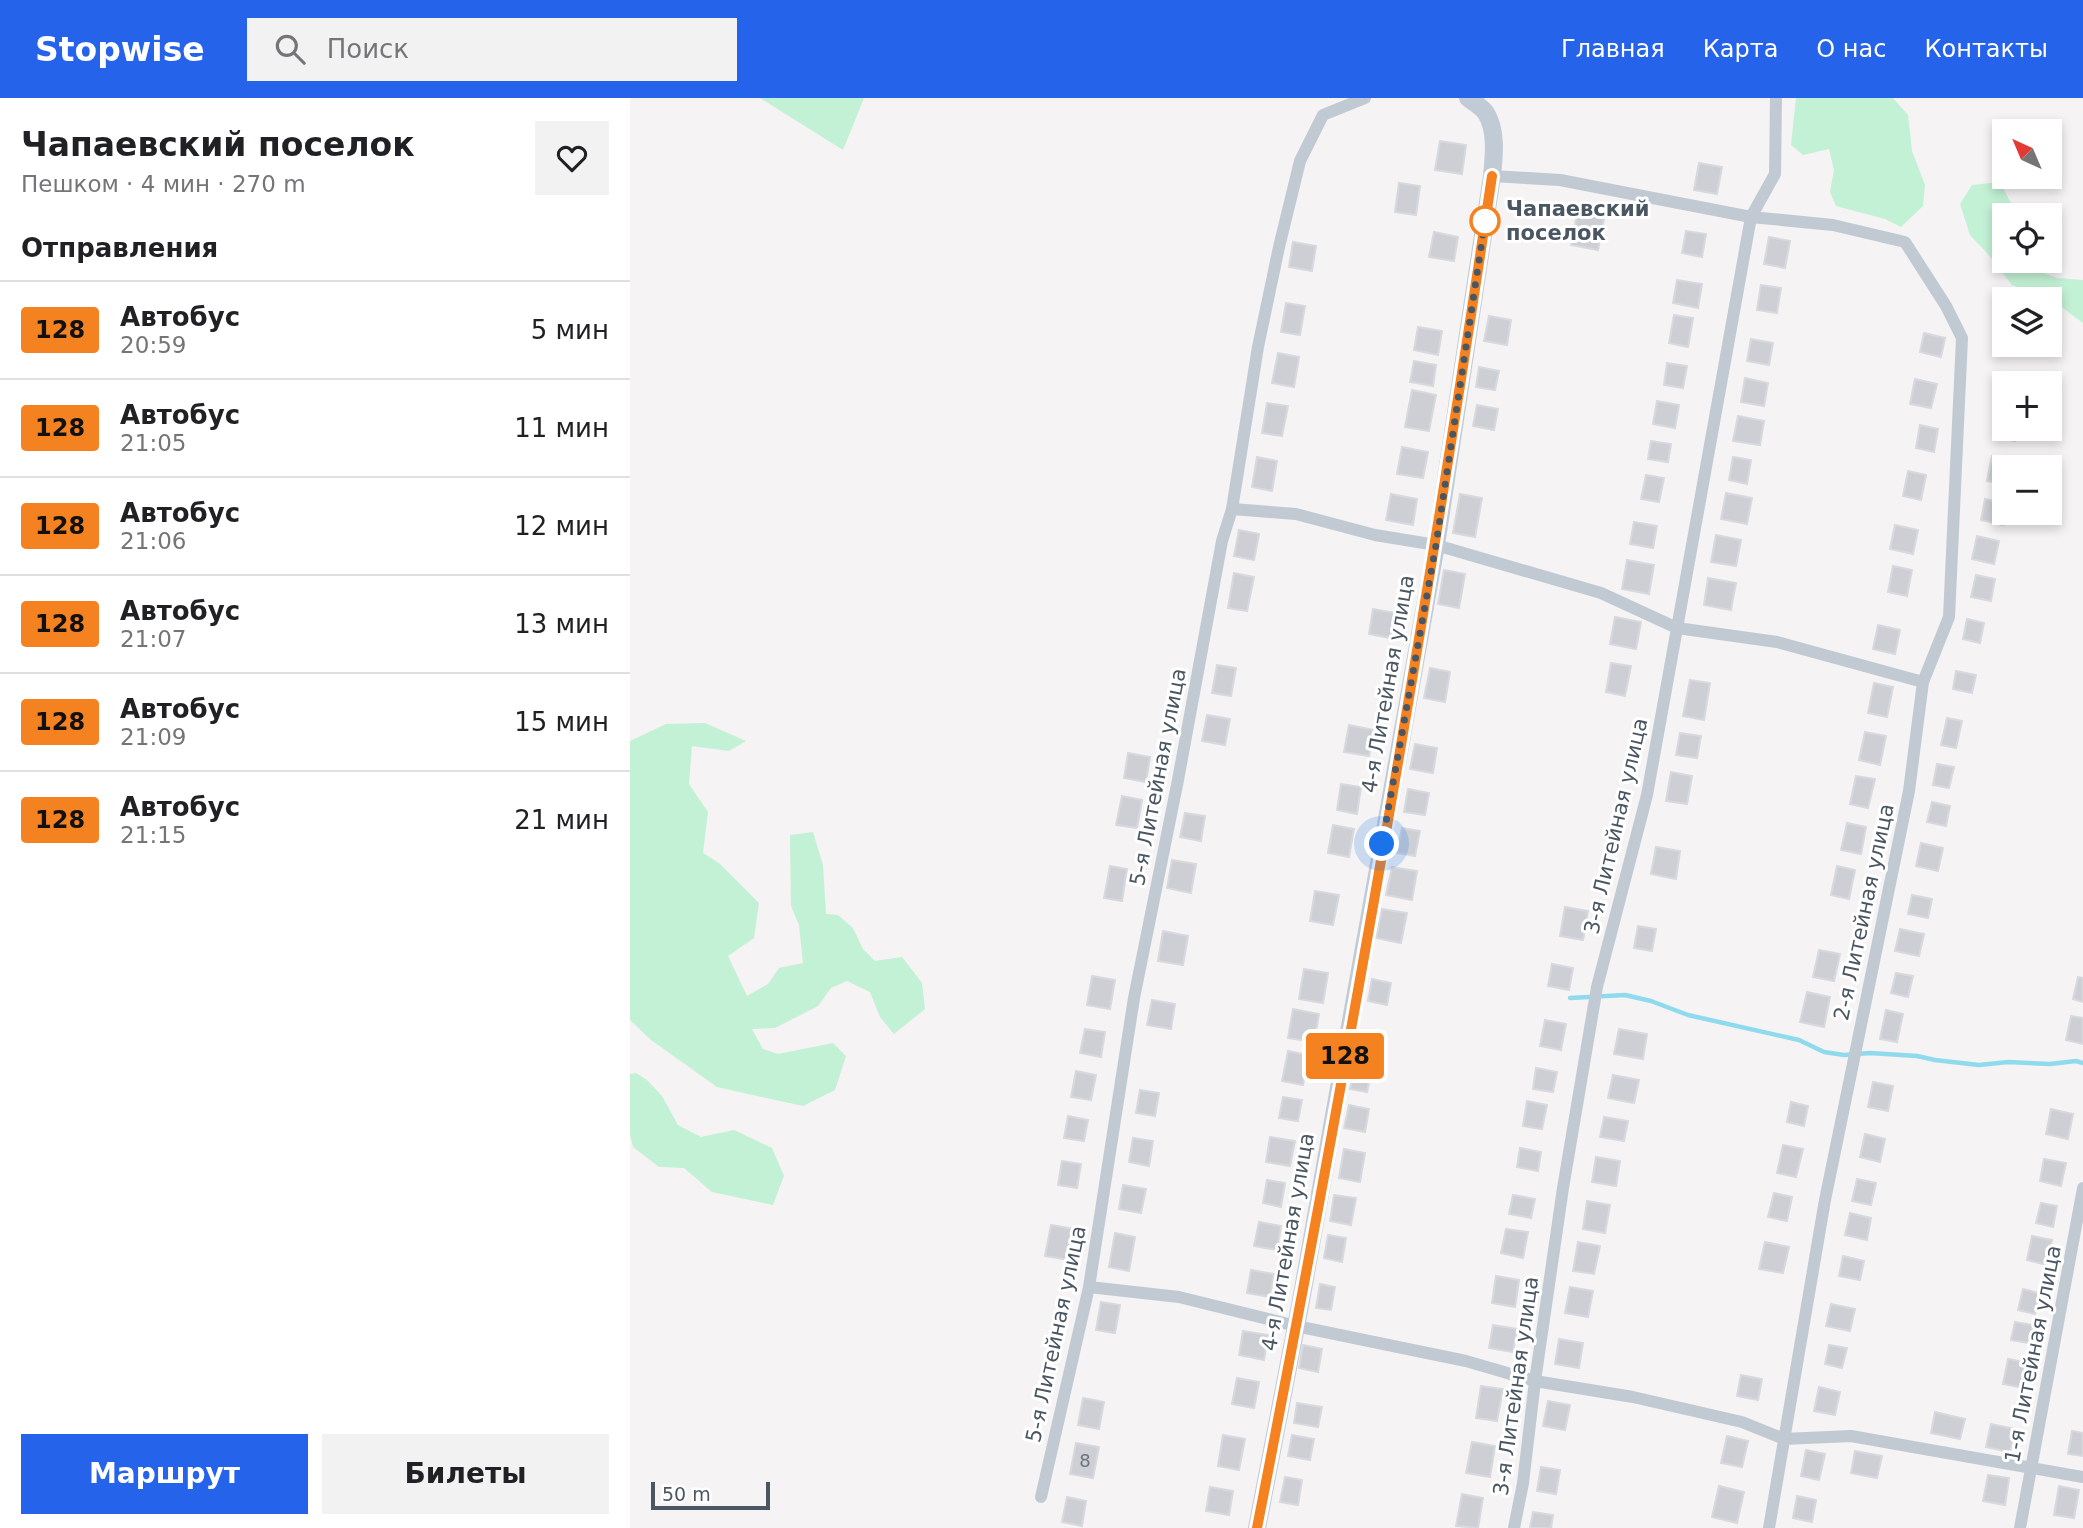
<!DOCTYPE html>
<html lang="ru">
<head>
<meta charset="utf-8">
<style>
  body { margin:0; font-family:"DejaVu Sans",sans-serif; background:#f2f2f2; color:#202124; height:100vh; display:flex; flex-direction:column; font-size:26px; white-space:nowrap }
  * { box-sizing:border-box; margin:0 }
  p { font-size:23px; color:#757577 }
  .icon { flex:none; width:38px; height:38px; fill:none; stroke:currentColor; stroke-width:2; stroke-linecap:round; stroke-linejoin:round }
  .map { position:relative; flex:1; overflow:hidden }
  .drawer { display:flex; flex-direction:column; background:#fff; width:630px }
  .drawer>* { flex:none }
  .badge { padding:0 14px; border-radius:5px; font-size:24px; line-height:46px }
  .needle { width:46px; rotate:316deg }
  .tools { position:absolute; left:1362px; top:21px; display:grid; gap:14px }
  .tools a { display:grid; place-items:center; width:70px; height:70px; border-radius:0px; background:#fff; box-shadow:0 4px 10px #0003; font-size:35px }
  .scale { position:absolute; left:21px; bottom:18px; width:119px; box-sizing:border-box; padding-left:7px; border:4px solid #4a5661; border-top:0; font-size:19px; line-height:24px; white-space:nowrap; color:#4a5661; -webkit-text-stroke:5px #fff; paint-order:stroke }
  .you { position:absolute; width:35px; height:35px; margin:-18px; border:5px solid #fff; border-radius:50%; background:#1a73e8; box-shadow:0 0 0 10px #1a73e833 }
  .map>.badge { position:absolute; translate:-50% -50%; box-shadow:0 0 0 4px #fff }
  h2 { padding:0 21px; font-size:26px; line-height:63px }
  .round { display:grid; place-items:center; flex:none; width:74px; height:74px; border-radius:0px; background:#f2f2f2 }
  .head { display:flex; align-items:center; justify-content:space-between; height:119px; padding:0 21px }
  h1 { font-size:33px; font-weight:700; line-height:52px }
  .primary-button { display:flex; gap:14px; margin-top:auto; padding:14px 21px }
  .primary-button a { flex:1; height:80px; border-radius:0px; background:#2563eb; color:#fff; font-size:28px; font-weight:700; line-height:80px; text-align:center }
  .primary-button a+a { background:#f2f2f2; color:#202124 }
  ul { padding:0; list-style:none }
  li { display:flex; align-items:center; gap:21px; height:98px; padding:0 21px; border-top:2px solid #e0e0e0 }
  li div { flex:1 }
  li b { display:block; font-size:26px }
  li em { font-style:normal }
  li .badge { min-width:77px; font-weight:700; text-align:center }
  header { display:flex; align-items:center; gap:42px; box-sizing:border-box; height:98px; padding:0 35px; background:#2563eb; color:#fff }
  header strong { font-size:33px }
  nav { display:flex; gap:38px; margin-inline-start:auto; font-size:24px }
  .search { width:490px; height:63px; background:#f2f2f2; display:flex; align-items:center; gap:18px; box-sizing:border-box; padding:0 24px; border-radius:0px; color:#757577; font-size:26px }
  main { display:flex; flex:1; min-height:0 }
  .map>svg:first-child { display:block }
  .green { fill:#c3f1d5 }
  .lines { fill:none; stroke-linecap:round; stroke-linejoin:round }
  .stream { stroke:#90daee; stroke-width:4.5 }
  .building { fill:#cdcfd5; stroke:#d7d9de; stroke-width:2 }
  .street { stroke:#c1cad2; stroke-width:12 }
  .secondary { stroke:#c1cbd6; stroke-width:18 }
  .line-casing { stroke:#fff; stroke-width:16 }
  .line { stroke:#f58220; stroke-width:10 }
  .walk { stroke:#4a5661; stroke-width:7; stroke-dasharray:0 12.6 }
  .stop-dot { fill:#fff; stroke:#f58220; stroke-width:3.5 }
  .labels { text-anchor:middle; stroke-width:6; stroke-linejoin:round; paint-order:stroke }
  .number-label { font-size:18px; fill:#6b747e }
  .stop-label { font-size:21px; font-weight:bold; fill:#4a5661; stroke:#fff; text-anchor:start }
  .street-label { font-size:21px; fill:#4a5661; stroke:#fff }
</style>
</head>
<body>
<header>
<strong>Stopwise</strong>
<div class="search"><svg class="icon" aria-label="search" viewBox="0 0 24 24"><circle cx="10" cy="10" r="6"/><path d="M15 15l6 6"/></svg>Поиск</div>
<nav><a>Главная</a><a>Карта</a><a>О нас</a><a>Контакты</a></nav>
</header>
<main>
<section class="drawer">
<div class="head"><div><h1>Чапаевский поселок</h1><p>Пешком · 4 мин · 270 m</p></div><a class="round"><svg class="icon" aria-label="heart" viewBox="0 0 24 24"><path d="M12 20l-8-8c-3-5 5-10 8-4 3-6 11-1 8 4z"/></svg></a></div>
<h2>Отправления</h2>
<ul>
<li><span class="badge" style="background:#f58220;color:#111">128</span><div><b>Автобус</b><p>20:59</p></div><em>5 мин</em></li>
<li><span class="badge" style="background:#f58220;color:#111">128</span><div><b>Автобус</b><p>21:05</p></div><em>11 мин</em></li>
<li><span class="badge" style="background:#f58220;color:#111">128</span><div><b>Автобус</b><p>21:06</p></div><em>12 мин</em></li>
<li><span class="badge" style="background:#f58220;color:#111">128</span><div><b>Автобус</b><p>21:07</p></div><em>13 мин</em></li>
<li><span class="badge" style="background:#f58220;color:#111">128</span><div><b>Автобус</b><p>21:09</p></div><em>15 мин</em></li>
<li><span class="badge" style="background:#f58220;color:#111">128</span><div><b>Автобус</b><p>21:15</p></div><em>21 мин</em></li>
</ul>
<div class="primary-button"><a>Маршрут</a><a>Билеты</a></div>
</section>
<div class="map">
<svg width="1453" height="1430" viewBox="0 0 1453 1430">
  <rect width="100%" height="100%" fill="#f5f3f3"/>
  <path class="green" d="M130,0H234L213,52Z
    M1166,0H1263L1278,17L1282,53L1295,87L1293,108L1271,129L1255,121L1206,108L1200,94L1204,72L1199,51L1173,57L1161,47Z
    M1370,84L1387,117H1374V163H1396L1400,170L1427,180L1453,182V225L1418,199L1382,187L1357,155L1340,137L1330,106L1342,87Z
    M75,625L116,643L99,653L62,648L59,686L78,714L73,755L89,765L129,805L124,840L98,858L117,898L138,886L149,870L173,865L169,827L161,808L160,737L183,734L193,767L196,816L208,817L223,830L233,851L245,863L272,859L292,885L295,911L264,936L250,919L240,894L217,883L201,890L188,908L145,930L122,931L133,951L148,956L203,945L216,958L205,992L173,1008L87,989L21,942L0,922V643L36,626Z
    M6,975L17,982L32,998L48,1027L71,1039L104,1032L142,1050L154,1078L143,1107L82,1094L54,1070L29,1069L3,1049L0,1037V976Z"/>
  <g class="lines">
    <path class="stream" d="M940,900L995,897L1021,903L1058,917L1169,942L1194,954L1214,957L1240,955L1287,958L1305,962L1349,967L1378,964L1420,966L1446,963L1453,965"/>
  </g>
  <path class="building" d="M810,43L836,47L832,76L805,72Z
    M1069,65L1092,69L1087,96L1064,92Z
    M769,85L790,88L786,117L765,114Z
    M948,111L975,115L968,152L941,147Z
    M1056,133L1076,136L1072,159L1052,155Z
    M804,134L828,139L824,163L799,159Z
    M1139,139L1160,143L1155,170L1134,166Z
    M663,144L686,148L682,173L659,169Z
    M1047,182L1072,186L1068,210L1043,205Z
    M1131,187L1151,190L1147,215L1127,212Z
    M656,205L675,208L670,237L651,234Z
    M1044,217L1063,220L1058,249L1039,245Z
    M859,218L881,222L877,247L854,243Z
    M788,229L812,233L808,257L784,252Z
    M1294,235L1315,240L1311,259L1290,254Z
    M1121,241L1143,245L1139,267L1117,263Z
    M648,255L669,259L664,289L642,285Z
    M784,263L806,267L803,288L780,284Z
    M1037,265L1057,268L1053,290L1034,287Z
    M849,269L869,273L865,292L846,289Z
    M1115,280L1138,285L1134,308L1111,304Z
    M1285,281L1307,286L1301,310L1280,306Z
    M782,292L806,297L799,333L775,329Z
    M1027,303L1049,307L1045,330L1023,326Z
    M637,305L658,308L652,338L632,335Z
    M847,307L868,311L864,332L843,328Z
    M1373,309L1374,331H1388L1385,343L1367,339Z
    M1108,318L1134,323L1130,347L1103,343Z
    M1290,327L1308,331L1304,354L1286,350Z
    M1021,343L1041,346L1038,364L1018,361Z
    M772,349L798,354L793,380L767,376Z
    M1362,358L1383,362L1382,369H1374V386L1357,383Z
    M627,359L647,363L642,393L622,389Z
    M1103,359L1121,362L1117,386L1099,382Z
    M1278,373L1296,377L1291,402L1273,398Z
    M1016,377L1034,380L1029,404L1011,401Z
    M1096,395L1122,400L1117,426L1091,421Z
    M761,396L787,401L783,427L756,422Z
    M830,396L852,400L845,439L823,435Z
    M1355,401L1374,405L1375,415L1373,427L1351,422Z
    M1004,424L1027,428L1023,450L1000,446Z
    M1265,427L1288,432L1283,456L1260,451Z
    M609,432L629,436L624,462L604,458Z
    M1086,437L1111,442L1106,468L1081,464Z
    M1347,438L1369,443L1364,466L1342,461Z
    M997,462L1024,467L1019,496L992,491Z
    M1263,468L1282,472L1277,498L1258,494Z
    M814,472L835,476L829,510L808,506Z
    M604,475L624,479L617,513L598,510Z
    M1346,477L1365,481L1361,503L1341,499Z
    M1078,480L1106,485L1101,512L1074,507Z
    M743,511L765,515L760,540L739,536Z
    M985,519L1011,524L1006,551L980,546Z
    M1337,521L1354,525L1350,545L1333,541Z
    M1248,527L1270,532L1265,556L1243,551Z
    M981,565L1001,568L995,598L976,594Z
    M587,567L606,570L601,598L582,595Z
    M800,570L820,574L815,604L794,600Z
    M1326,573L1346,577L1342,595L1323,591Z
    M1060,582L1080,585L1074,622L1053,618Z
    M1244,585L1263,589L1257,619L1238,615Z
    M577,617L600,621L595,647L572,643Z
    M1317,620L1332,623L1326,650L1311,647Z
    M719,627L744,632L739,658L714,654Z
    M1235,634L1256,638L1250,667L1229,662Z
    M1050,635L1071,638L1067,660L1046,657Z
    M785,646L807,650L803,675L780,671Z
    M498,655L520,659L516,684L494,680Z
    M1307,666L1324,669L1319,690L1303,687Z
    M1041,674L1062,678L1057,706L1036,703Z
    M1226,678L1245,681L1238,710L1220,706Z
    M711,686L731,689L727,716L707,712Z
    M778,691L799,695L795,717L774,714Z
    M492,698L512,702L507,730L486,727Z
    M1302,704L1320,708L1316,728L1297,724Z
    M555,715L575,718L571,743L550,739Z
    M1217,725L1236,729L1231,756L1211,752Z
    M703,727L724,731L719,759L698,755Z
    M772,730L790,733L785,758L767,755Z
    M1291,745L1313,750L1308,773L1286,768Z
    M1026,749L1050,753L1046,781L1021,776Z
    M542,762L566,766L561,795L537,790Z
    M480,768L497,771L492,803L474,800Z
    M1207,768L1225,772L1219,801L1201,797Z
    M762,769L787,773L782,802L756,797Z
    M685,793L709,797L703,827L680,823Z
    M1282,797L1302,801L1298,820L1278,816Z
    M935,809L958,813L953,842L930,838Z
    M752,811L777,815L771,845L746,840Z
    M1008,828L1026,831L1022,853L1004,850Z
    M1270,831L1294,836L1289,858L1265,853Z
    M533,833L558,838L553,867L528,863Z
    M1189,852L1210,856L1204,883L1183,879Z
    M922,866L943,870L939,892L918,888Z
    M674,871L698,875L693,905L669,901Z
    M1266,875L1283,878L1278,899L1261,895Z
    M462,878L485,882L480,911L457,907Z
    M1448,879L1453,880V904L1443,901Z
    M742,881L761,885L757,907L738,903Z
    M1177,894L1200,899L1194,929L1170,924Z
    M522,902L545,906L541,931L517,927Z
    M663,911L689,916L684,944L658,940Z
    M1256,912L1273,916L1267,944L1250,941Z
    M1441,918L1453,920V946L1436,942Z
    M915,922L936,926L931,952L910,948Z
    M455,931L475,934L471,959L450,955Z
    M989,931L1017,936L1013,961L984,956Z
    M735,933L752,936L748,959L731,956Z
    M658,953L678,957L673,987L652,983Z
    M725,967L742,970L737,994L720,991Z
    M906,970L927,974L923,994L903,991Z
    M446,973L466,977L461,1002L441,999Z
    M983,977L1009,982L1004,1005L978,1000Z
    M1243,984L1263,988L1258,1013L1238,1009Z
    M510,992L529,995L525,1018L506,1015Z
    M653,999L672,1002L668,1023L649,1020Z
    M897,1003L917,1007L912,1031L893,1028Z
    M1161,1004L1178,1008L1174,1028L1157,1024Z
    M719,1007L739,1011L735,1034L714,1030Z
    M1421,1011L1443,1016L1438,1041L1416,1036Z
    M438,1018L458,1022L454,1043L434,1040Z
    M974,1019L998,1023L994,1043L970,1039Z
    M1235,1036L1255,1041L1250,1064L1230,1059Z
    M640,1039L665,1043L660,1068L636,1064Z
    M503,1040L523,1043L519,1068L499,1064Z
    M1153,1047L1173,1051L1166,1079L1147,1075Z
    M890,1050L911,1054L908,1073L887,1069Z
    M714,1051L735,1055L730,1084L709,1080Z
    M966,1059L990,1063L986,1088L962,1084Z
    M1414,1061L1436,1065L1431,1088L1410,1083Z
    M432,1063L451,1066L447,1090L428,1087Z
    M1227,1081L1246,1085L1241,1107L1222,1103Z
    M637,1082L655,1085L651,1109L633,1105Z
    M493,1087L516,1091L511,1115L489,1111Z
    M1144,1095L1162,1099L1157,1123L1138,1119Z
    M704,1097L726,1100L721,1127L700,1123Z
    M883,1097L905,1101L901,1120L879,1116Z
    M957,1103L980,1107L975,1135L953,1131Z
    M1411,1105L1427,1108L1423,1129L1406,1125Z
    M1220,1115L1241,1120L1237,1142L1215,1137Z
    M629,1124L651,1128L647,1152L624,1148Z
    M421,1127L445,1131L439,1162L415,1158Z
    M876,1131L898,1134L893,1160L871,1155Z
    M485,1135L505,1139L499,1173L479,1169Z
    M698,1137L716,1140L712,1164L694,1160Z
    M1402,1138L1422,1142L1417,1167L1397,1162Z
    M948,1144L970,1148L964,1176L943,1173Z
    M1135,1144L1159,1149L1153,1175L1129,1171Z
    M1213,1158L1234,1163L1230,1182L1209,1178Z
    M621,1172L644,1176L640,1199L617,1195Z
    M866,1178L889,1182L885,1209L862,1205Z
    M690,1186L705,1189L701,1212L686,1210Z
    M940,1189L963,1193L958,1219L935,1215Z
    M1393,1191L1409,1195L1405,1216L1388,1212Z
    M471,1204L490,1207L485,1235L466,1232Z
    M1201,1206L1225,1211L1220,1233L1196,1228Z
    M1385,1224L1403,1227L1399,1245L1381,1242Z
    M863,1227L887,1231L883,1254L859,1250Z
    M613,1233L638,1237L634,1262L609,1257Z
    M929,1241L953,1245L949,1270L925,1266Z
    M673,1247L692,1251L688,1274L669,1270Z
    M1199,1247L1217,1250L1212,1270L1195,1266Z
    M1378,1261L1400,1265L1394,1290L1373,1286Z
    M1111,1277L1132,1281L1128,1302L1107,1298Z
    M607,1280L629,1284L624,1310L602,1306Z
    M851,1288L873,1291L867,1323L846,1320Z
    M1189,1289L1210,1294L1205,1317L1184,1313Z
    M453,1300L474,1304L469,1331L448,1327Z
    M918,1303L940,1307L935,1332L913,1328Z
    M667,1305L692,1309L688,1329L664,1325Z
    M1305,1314L1335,1321L1330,1341L1301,1335Z
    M1361,1326L1385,1331L1380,1354L1356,1349Z
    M1442,1333L1453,1335V1358L1438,1356Z
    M593,1337L615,1341L609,1372L588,1368Z
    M662,1337L684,1341L680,1362L658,1358Z
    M1097,1338L1118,1343L1112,1369L1091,1365Z
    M842,1344L865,1348L860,1379L836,1375Z
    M446,1345L469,1349L463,1380L440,1376Z
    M1176,1352L1195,1356L1189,1382L1171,1378Z
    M1225,1353L1252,1358L1247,1380L1221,1375Z
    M911,1369L930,1372L926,1396L907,1393Z
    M1358,1377L1379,1380L1375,1407L1353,1403Z
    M655,1379L672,1382L668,1407L650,1404Z
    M1089,1388L1114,1394L1107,1425L1082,1419Z
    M1429,1388L1449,1392L1444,1420L1424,1417Z
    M580,1389L603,1393L599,1417L576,1413Z
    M832,1396L853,1400L848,1430L826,1428Z
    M1167,1398L1186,1402L1182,1424L1163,1420Z
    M437,1399L456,1403L452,1428L432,1424Z
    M903,1414L923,1417L921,1430H900Z"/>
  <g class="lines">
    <path class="street" d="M862,78L930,82L1121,119L1203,127L1275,144L1316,208L1332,240L1319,519L1293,584L1279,693L1195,1102L1139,1430
      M602,411L666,416L745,437L806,447L971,495L1047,530L1147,544L1293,584
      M459,1189L549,1199L666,1228L836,1263L905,1283L1003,1299L1112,1324L1154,1341L1221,1338L1453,1379
      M411,1399L459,1189L504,900L548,682L592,443L602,411L628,249L649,149L670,63L693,17L735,0
      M884,1430L893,1385L905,1283L933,1090L967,889L1017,697L1121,119L1145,76L1146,0
      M1390,1430L1453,1090"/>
    <path class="secondary" d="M627,1430L670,1208L806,447L862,78C864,58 867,33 856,15C852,9 843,4 838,0"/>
  </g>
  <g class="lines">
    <g class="line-casing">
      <path id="line" d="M627,1430C715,981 795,530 862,78"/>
    </g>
    <use href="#line" class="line"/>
    <path class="walk" d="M752,746L806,447L855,123"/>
  </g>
  <circle class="stop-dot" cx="855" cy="123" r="14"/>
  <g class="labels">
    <g class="number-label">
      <text x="455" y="1369">8</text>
    </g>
    <g class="stop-label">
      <text x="876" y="118">Чапаевский<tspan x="876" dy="24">поселок</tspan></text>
    </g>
    <g class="street-label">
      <text transform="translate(758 586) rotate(-80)" y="7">4-я Литейная улица</text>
      <text transform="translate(528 679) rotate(-79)" y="7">5-я Литейная улица</text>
      <text transform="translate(986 728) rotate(-77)" y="7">3-я Литейная улица</text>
      <text transform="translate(1234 814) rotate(-78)" y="7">2-я Литейная улица</text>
      <text transform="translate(658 1144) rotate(-80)" y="7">4-я Литейная улица</text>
      <text transform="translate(426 1236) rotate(-78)" y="7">5-я Литейная улица</text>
      <text transform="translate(1403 1256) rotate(-79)" y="7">1-я Литейная улица</text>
      <text transform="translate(886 1288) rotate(-82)" y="7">3-я Литейная улица</text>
    </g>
  </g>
</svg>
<div class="tools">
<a><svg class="needle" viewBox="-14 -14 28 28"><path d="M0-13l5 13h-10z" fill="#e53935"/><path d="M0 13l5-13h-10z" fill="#757577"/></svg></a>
<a><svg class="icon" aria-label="locate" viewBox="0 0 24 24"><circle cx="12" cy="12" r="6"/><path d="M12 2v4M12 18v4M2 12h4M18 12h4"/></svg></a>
<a><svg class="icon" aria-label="layers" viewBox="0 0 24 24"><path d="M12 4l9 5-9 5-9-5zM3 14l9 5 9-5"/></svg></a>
<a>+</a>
<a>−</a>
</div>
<div class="scale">50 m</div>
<div class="you" style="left:752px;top:746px"></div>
<b class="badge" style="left:715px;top:958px;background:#f58220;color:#111">128</b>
</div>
</main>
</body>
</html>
